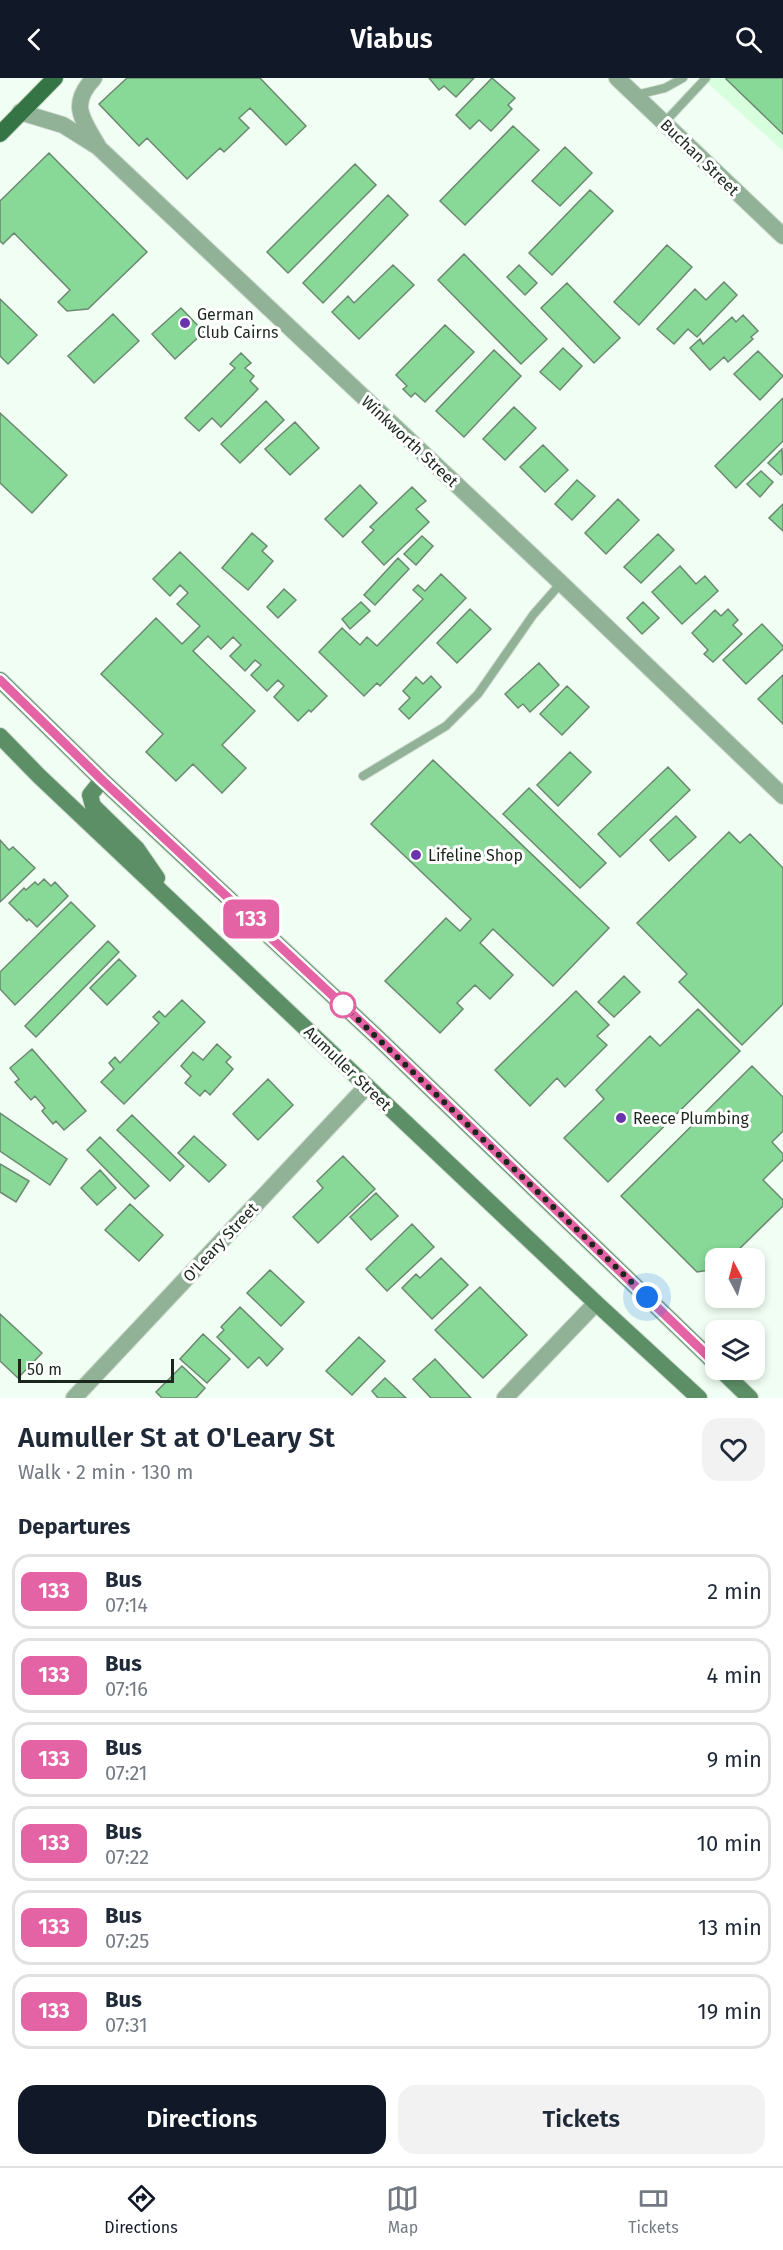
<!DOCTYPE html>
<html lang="en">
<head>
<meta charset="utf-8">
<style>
  body { margin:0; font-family:"Fira Sans",sans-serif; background:#f2f2f3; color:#1f2937; height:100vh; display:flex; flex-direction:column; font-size:22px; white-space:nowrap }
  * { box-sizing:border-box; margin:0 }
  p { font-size:20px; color:#747a83 }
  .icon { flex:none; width:33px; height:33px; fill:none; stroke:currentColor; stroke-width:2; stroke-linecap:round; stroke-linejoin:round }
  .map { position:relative; height:1320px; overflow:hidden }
  .sheet { display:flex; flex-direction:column; background:#fff; flex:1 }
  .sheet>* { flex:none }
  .badge { padding:0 12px; border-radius:9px; font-size:21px; line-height:39px }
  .needle { width:39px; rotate:353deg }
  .controls { position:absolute; left:705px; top:1170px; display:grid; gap:12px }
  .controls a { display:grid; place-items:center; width:60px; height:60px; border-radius:12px; background:#fff; box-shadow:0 3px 9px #0003; font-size:30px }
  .scale { position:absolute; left:18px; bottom:15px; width:156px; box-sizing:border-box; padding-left:6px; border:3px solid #1b271d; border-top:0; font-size:16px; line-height:21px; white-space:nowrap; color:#1b271d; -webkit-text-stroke:4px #fff; paint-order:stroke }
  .you { position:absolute; width:30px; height:30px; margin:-15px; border:4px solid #fff; border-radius:50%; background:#1a73e8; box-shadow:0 0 0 9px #1a73e833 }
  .map>.badge { position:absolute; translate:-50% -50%; box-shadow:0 0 0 3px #fff }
  h2 { padding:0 18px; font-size:22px; line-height:54px }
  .round { display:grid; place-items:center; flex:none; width:63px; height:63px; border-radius:18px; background:#f2f2f3 }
  .summary { display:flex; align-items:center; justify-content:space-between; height:102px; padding:0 18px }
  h1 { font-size:28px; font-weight:600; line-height:45px }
  .primary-button { display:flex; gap:12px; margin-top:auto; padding:12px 18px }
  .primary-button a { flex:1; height:69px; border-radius:18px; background:#111827; color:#fff; font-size:24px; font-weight:600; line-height:69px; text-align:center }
  .primary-button a+a { background:#f2f2f3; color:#1f2937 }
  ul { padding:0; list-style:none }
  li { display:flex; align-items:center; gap:18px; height:75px; margin:0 12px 9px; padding:0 6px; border:3px solid #e0e1e3; border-radius:18px }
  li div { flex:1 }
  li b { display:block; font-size:22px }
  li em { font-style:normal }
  li .badge { min-width:66px; font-weight:700; text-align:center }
  header { display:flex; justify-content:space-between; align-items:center; height:78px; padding:0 18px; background:#111827; color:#fff; font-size:27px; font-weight:600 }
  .dock { display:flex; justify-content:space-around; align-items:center; height:84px; border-top:2px solid #e0e1e3; background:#fff; font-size:16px; color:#747a83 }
  .dock a { display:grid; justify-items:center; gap:3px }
  .dock .on { color:#111827 }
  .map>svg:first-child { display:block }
  .built { fill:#d7ffde }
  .building { fill:#88d898; stroke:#6b8970; stroke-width:1.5 }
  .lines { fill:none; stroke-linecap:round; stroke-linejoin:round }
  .service-casing { stroke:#cad7cc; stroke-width:10 }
  .minor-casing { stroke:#cad7cc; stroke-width:18 }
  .secondary-casing { stroke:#cad7cc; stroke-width:18 }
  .primary-casing { stroke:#cad7cc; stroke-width:18 }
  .service { stroke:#91b297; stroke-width:8 }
  .minor { stroke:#91b297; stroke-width:16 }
  .secondary { stroke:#5d8f67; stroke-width:16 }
  .primary { stroke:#357545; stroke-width:16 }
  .line-casing { stroke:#fff; stroke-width:14 }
  .line { stroke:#e463a4; stroke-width:9 }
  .walk { stroke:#1b271d; stroke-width:6; stroke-dasharray:0 10.8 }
  .poi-dot { fill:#6a35ac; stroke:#fff; stroke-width:2 }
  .stop-dot { fill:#fff; stroke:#e463a4; stroke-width:3 }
  .labels { text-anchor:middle; stroke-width:6; stroke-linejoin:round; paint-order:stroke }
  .street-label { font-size:16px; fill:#1b271d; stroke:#fff }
  .poi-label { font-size:16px; fill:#1b271d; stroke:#fff; text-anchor:start }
</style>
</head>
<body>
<header><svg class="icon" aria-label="back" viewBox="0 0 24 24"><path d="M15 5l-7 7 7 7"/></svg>Viabus<svg class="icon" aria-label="search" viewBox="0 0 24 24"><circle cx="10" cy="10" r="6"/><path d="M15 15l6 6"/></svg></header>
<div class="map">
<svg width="783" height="1320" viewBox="0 0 783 1320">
  <rect width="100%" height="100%" fill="#f1fef3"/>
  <path class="built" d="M702,0H783V73Z"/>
  <path class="building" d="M127,0H260L306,48L286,67L250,30L239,40L249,50L224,74L220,70L187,101L147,60L139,68L99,26Z
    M429,0H474L456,19L444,8L439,12Z
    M492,0L515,20L508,27L512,31L491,53L479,42L470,51L456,37Z
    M783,0V56L726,1V0Z
    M513,48L539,72L465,147L440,123Z
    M565,69L592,95L560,128L532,103Z
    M49,75L147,174L88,231L67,233L58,224L70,212L14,155L3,166L0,163V123Z
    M355,86L376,107L288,195L267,174Z
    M590,112L613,133L552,197L529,175Z
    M388,117L408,137L323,225L303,205Z
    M667,167L692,189L639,247L614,224Z
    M464,176L547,261L521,286L438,202Z
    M393,187L414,207L359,261L332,234L348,218L354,225Z
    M519,187L537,205L525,217L507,199Z
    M724,204L737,217L697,259L688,251L674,266L657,251L695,211L706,222Z
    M567,205L620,260L594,285L541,230Z
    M0,221L37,257L8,286L0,278Z
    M181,230L204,254L175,281L152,256Z
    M113,236L139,263L94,305L68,278Z
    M743,237L758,253L751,259L753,261L728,284L724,279L710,292L690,270L700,261L703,266L732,239L736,244Z
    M445,247L474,274L425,324L415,315L411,319L403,311L407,308L396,297Z
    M563,270L582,288L560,312L540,294Z
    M494,272L521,298L464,359L436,333Z
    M758,273L783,298L760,322L734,296Z
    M241,275L251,285L245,290L254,298L250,303L258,311L221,349L212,340L199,353L185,340L235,290L230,286Z
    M783,320V363L736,410L715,388Z
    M266,323L284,342L240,385L221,366Z
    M514,329L536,350L505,382L483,361Z
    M0,335L67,397L32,435L0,405Z
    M295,344L319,370L290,397L265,371Z
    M543,367L568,392L545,414L520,389Z
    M782,371L783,395L781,397L768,385Z
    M761,393L773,404L760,419L747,406Z
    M577,402L595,418L572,442L555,426Z
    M360,407L377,425L343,459L325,441Z
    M412,409L426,423L416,431L429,444L384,487L362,464L374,452L370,449Z
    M618,421L639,442L606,476L585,455Z
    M783,426V453L769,440Z
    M252,455L267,468L262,473L273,483L248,512L222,490Z
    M658,456L674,472L641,505L624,489Z
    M422,458L433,468L416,487L404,476Z
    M180,474L327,618L311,634L309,632L298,643L274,619L284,608L278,602L267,613L251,597L261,587L255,582L245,593L230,578L241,567L233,559L221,571L208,558L193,573L255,633L222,667L246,690L222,715L193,686L176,703L146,674L163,656L101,596L156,540L182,566L200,548L177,526L188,515L180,507L170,518L153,501Z
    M398,480L409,491L375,527L364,517Z
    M680,488L696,506L705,498L718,513L682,546L652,514Z
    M441,496L466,520L380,608L377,605L364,618L319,574L342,550L360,567L367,559L377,568L423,521L413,512L418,507L425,513Z
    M284,511L296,522L278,540L267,529Z
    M361,524L370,533L350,551L342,541Z
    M643,524L659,540L642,556L627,540Z
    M470,531L491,551L457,585L437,565Z
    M728,531L738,542L733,547L742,556L713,584L704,576L708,572L692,555L715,532L721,538Z
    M762,546L783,568V571L746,606L723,582Z
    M539,585L559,607L530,634L523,626L518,630L505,616Z
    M783,597V646L758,621Z
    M431,598L441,609L409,641L399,631L410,620L403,613L416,599L423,606Z
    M567,608L589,629L562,657L540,636Z
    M570,674L591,694L558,728L537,707Z
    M433,682L609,850L553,908L493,851L480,865L513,897L490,921L475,907L457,925L463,931L440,955L385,903L446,840L460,853L471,841L371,746Z
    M668,689L690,712L620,779L598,756Z
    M529,710L606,785L580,810L503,736Z
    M676,738L696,759L669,783L650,762Z
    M729,754L740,765L750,756L783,790V926L742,967L679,904L687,896L637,845Z
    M0,762L9,772L13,769L35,790L0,824Z
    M44,801L51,808L55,804L68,818L37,849L29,841L27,843L9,825L24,810L26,812L35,804L38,807Z
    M71,824L95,848L15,927L0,911V894Z
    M108,863L119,874L36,959L25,948Z
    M119,881L136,898L107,927L90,910Z
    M624,898L640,914L614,939L598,924Z
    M576,913L609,947L597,958L607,967L565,1009L557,1000L530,1028L495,992Z
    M182,922L205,944L124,1026L101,1004L114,991L109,985L115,979L120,985L159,945L153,939L159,933L165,939Z
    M698,931L740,973L608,1104L564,1060L604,1021L596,1012L650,958L660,968Z
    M217,966L231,979L226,984L233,991L210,1017L205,1012L200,1018L185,1005L191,998L181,988L193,974L203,982Z
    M32,971L86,1033L64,1052L56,1043L53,1046L42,1033L45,1030L35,1018L31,1022L15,1004L19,1001L10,990Z
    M752,988L783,1019V1053L772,1064L783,1076V1082L763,1102L783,1122V1128L730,1180H716V1191L697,1194L621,1118Z
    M268,1001L293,1027L258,1062L233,1036Z
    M0,1035L67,1081L50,1107L0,1073Z
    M132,1037L184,1088L170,1103L117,1052Z
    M194,1058L226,1087L209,1104L178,1075Z
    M100,1059L149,1108L135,1121L87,1072Z
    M343,1078L375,1111L318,1165L293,1139L323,1110L317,1103Z
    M0,1086L29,1103L16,1124L0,1114Z
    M100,1092L116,1110L97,1127L81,1110Z
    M376,1115L398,1138L371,1162L350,1139Z
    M130,1126L163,1157L139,1183L105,1152Z
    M412,1146L434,1169L387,1213L366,1191Z
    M441,1180L468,1207L432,1241L402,1210L416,1196L420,1200Z
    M270,1192L304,1224L281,1248L247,1215Z
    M480,1209L527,1257L483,1300L435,1252Z
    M240,1229L283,1271L267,1288L259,1279L248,1290L217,1259L224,1252L221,1249Z
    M0,1236L42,1275L18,1300L0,1283Z
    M203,1256L230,1281L207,1305L180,1281Z
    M359,1259L385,1283L352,1317L326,1293Z
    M435,1281L471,1320H431L413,1301Z
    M182,1288L205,1310L196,1320H162L156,1314Z
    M385,1300L406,1320H378L372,1313Z"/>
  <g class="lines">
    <g class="service-casing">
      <path id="service" d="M636,17L665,10L683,0
        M664,45L706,0
        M363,698L446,648L478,616L533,537L561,505"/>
    </g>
    <g class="minor-casing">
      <path id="minor" d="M94,0C69,27 82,40 98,68
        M617,0L783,158
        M20,34L63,47L98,69L561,505L783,718
        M74,1320L367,1008
        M505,1320L596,1225"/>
    </g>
    <g class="secondary-casing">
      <path id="secondary" d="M0,602L102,702L378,960L716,1286
        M0,658L39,698L596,1225L699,1320
        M102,702L90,717L93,728L137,771L157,800
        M721,1292L750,1320"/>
    </g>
    <g class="primary-casing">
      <path id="primary" d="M0,56L55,0"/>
    </g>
    <use href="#service" class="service"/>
    <use href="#minor" class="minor"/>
    <use href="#secondary" class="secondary"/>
    <use href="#primary" class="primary"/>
  </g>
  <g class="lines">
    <g class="line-casing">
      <path id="line" d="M0,602L102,702L378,960L716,1286"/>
    </g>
    <use href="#line" class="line"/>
    <path class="walk" d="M343,927L647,1219"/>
  </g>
  <g class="poi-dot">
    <circle cx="185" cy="245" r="6"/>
    <circle cx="416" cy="777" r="6"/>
    <circle cx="621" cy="1040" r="6"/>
  </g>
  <circle class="stop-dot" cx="343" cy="927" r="12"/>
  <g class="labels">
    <g class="street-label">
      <text transform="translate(700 79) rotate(44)" y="6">Buchan Street</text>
      <text transform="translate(410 363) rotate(43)" y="6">Winkworth Street</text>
      <text transform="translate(348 990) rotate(44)" y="6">Aumuller Street</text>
      <text transform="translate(220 1164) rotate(-47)" y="6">O'Leary Street</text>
    </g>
    <g class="poi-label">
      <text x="197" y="242">German<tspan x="197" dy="18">Club Cairns</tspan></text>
      <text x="428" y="783">Lifeline Shop</text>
      <text x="633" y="1046">Reece Plumbing</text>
    </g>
  </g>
</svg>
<div class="controls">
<a><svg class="needle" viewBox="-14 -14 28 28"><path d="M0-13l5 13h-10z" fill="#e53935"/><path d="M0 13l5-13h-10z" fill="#747a83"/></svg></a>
<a><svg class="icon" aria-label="layers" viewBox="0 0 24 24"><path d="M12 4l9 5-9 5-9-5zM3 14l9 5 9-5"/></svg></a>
</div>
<div class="scale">50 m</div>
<div class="you" style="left:647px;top:1219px"></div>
<b class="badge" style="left:251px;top:841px;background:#e463a4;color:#fff">133</b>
</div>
<section class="sheet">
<div class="summary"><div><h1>Aumuller St at O'Leary St</h1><p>Walk · 2 min · 130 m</p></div><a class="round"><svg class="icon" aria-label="heart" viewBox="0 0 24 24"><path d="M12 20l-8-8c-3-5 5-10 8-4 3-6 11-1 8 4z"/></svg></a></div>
<h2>Departures</h2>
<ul>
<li><span class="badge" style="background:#e463a4;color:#fff">133</span><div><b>Bus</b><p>07:14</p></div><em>2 min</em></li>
<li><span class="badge" style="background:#e463a4;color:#fff">133</span><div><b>Bus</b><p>07:16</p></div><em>4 min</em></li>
<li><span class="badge" style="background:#e463a4;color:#fff">133</span><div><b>Bus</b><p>07:21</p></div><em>9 min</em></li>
<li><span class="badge" style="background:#e463a4;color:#fff">133</span><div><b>Bus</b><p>07:22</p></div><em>10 min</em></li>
<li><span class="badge" style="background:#e463a4;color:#fff">133</span><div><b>Bus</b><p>07:25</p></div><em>13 min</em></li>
<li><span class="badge" style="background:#e463a4;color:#fff">133</span><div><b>Bus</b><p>07:31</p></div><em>19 min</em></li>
</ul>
<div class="primary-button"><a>Directions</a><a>Tickets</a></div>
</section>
<nav class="dock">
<a class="on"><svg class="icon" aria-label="directions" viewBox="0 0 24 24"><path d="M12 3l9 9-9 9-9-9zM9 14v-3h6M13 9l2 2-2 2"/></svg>Directions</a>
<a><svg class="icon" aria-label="map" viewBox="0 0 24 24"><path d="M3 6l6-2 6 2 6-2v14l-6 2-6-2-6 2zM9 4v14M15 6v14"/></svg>Map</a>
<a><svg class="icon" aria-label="tickets" viewBox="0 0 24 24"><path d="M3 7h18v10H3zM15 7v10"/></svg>Tickets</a>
</nav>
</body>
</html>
